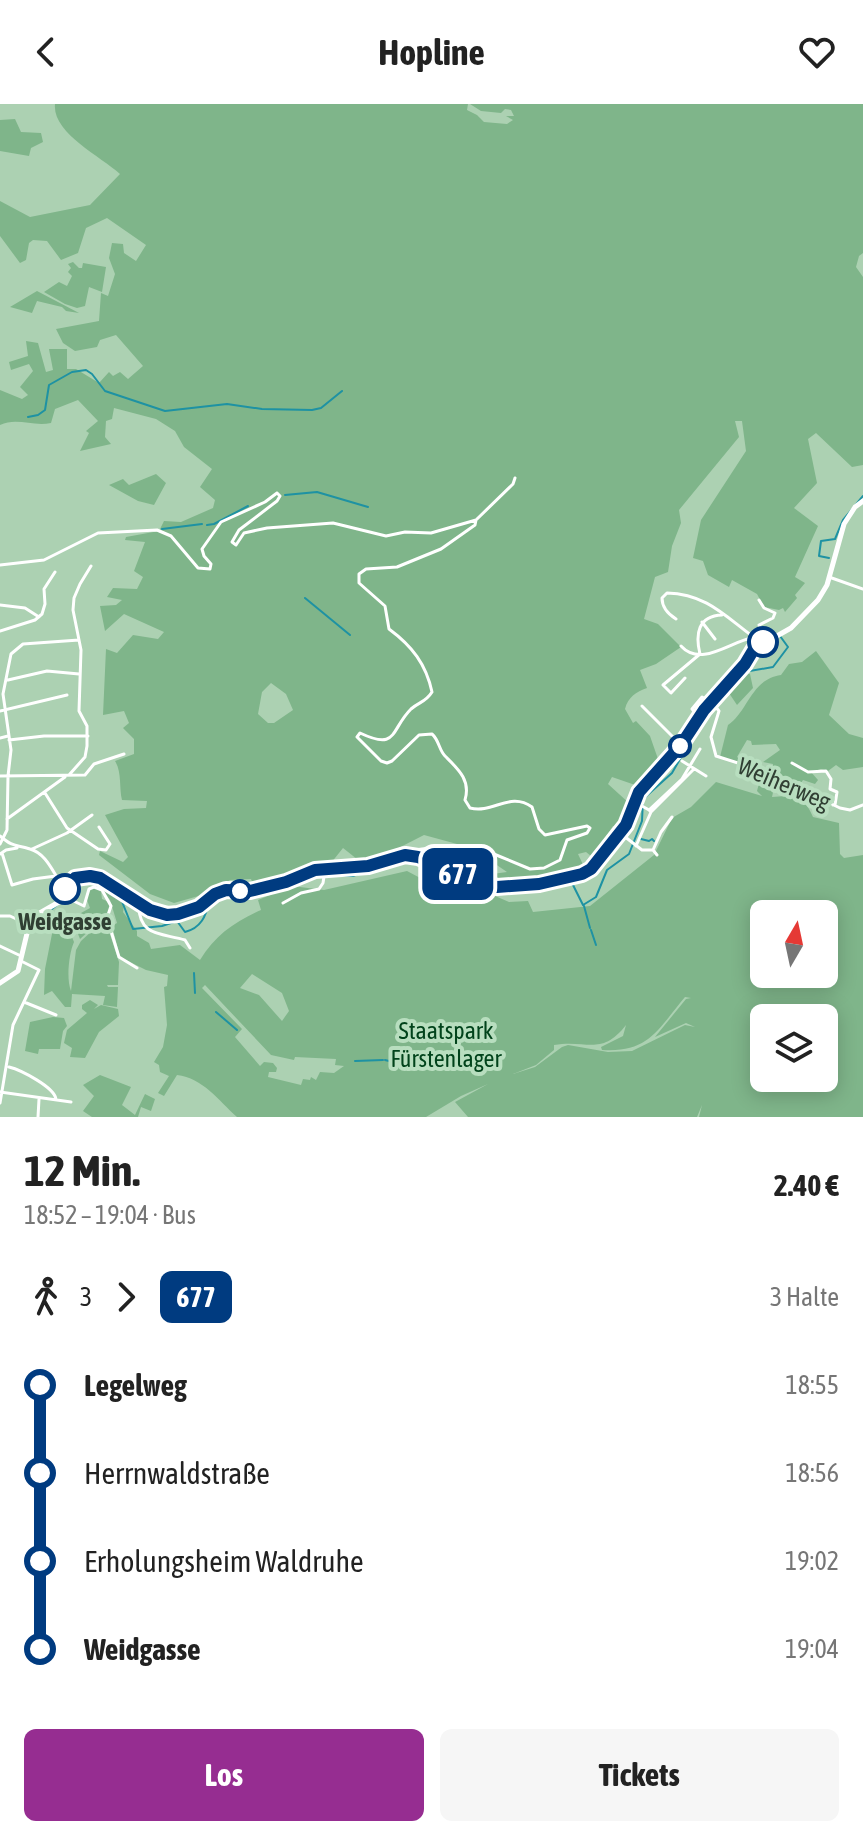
<!DOCTYPE html>
<html lang="de">
<head>
<meta charset="utf-8">
<style>
  body { margin:0; font-family:"Asap Condensed",sans-serif; background:#f6f6f6; color:#222; height:100vh; display:flex; flex-direction:column; font-size:30px; white-space:nowrap }
  * { box-sizing:border-box; margin:0 }
  p { font-size:26px; color:#767676 }
  .icon { flex:none; width:44px; height:44px; fill:none; stroke:currentColor; stroke-width:2; stroke-linecap:round; stroke-linejoin:round }
  .map { position:relative; height:1013px; overflow:hidden }
  .side { display:flex; flex-direction:column; background:#fff; flex:1 }
  .side>* { flex:none }
  .badge { padding:0 16px; border-radius:12px; font-size:28px; line-height:52px }
  .needle { width:52px; rotate:9deg }
  .buttons { position:absolute; left:750px; top:796px; display:grid; gap:16px }
  .buttons a { display:grid; place-items:center; width:88px; height:88px; border-radius:12px; background:#fff; box-shadow:0 4px 20px #0003; font-size:40px }
  .map>.badge { position:absolute; translate:-50% -50%; box-shadow:0 0 0 4px #fff }
  .legs { display:flex; align-items:center; gap:12px; height:88px; padding:0 24px; font-size:26px }
  .legs p { margin-inline-start:auto }
  .summary { display:flex; align-items:center; justify-content:space-between; height:136px; padding:0 24px }
  h1 { font-size:44px; font-weight:700; line-height:60px }
  .action { display:flex; gap:16px; margin-top:auto; padding:16px 24px }
  .action a { flex:1; height:92px; border-radius:12px; background:#962d91; color:#fff; font-size:32px; font-weight:700; line-height:92px; text-align:center }
  .action a+a { background:#f6f6f6; color:#222 }
  ul { padding:0 24px; list-style:none }
  li { display:flex; align-items:center; gap:28px; height:88px; font-size:30px }
  li i { display:grid; place-items:center; width:12px; height:100%; margin:0 10px; background:currentColor }
  li i::after { content:''; width:20px; height:20px; margin:-10px; border:6px solid; border-radius:50%; background:#fff }
  li p { margin-inline-start:auto }
  li:first-child i { background:linear-gradient(#0000 50%,currentColor 0) }
  li:last-child i { background:linear-gradient(currentColor 50%,#0000 0) }
  header { display:flex; justify-content:space-between; align-items:center; height:104px; padding:0 24px; background:#fff; font-size:36px; font-weight:700 }
  .map>svg:first-child { display:block }
  .green { fill:#7fb58a; fill-rule:evenodd }
  .lines { fill:none; stroke-linecap:round; stroke-linejoin:round }
  .stream { stroke:#1e92a3; stroke-width:2 }
  .minor { stroke:#fff; stroke-width:3 }
  .secondary { stroke:#fff; stroke-width:5 }
  .line-1-casing { stroke:#fff; stroke-width:18 }
  .line-1 { stroke:#003b80; stroke-width:12 }
  .stop-1-dot { fill:#fff; stroke:#003b80; stroke-width:4 }
  .labels { text-anchor:middle; stroke-width:8; stroke-linejoin:round; paint-order:stroke }
  .street-label { font-size:24px; fill:#303f33; stroke:#b8debf }
  .stop-label { font-size:24px; font-weight:bold; fill:#303f33; stroke:#b8debf }
  .park-label { font-size:24px; fill:#01431b; stroke:#b8debf }
</style>
</head>
<body>
<header><svg class="icon" aria-label="back" viewBox="0 0 24 24"><path d="M15 5l-7 7 7 7"/></svg>Hopline<svg class="icon" aria-label="heart" viewBox="0 0 24 24"><path d="M12 20l-8-8c-3-5 5-10 8-4 3-6 11-1 8 4z"/></svg></header>
<div class="map">
<svg width="863" height="1013" viewBox="0 0 863 1013">
  <rect width="100%" height="100%" fill="#acd1b2"/>
  <path class="green" d="M55,0H468L467,6L477,11L484,18L507,20L513,16L506,12H514L511,6L505,5L501,9L481,7L470,0H863V149L859,152L856,163L863,173V361L852,363L816,329L808,335L817,379L794,404L818,422L795,473L805,479L795,491L797,494L785,508L783,504L779,506L764,503L757,490L732,476L729,483L708,471L703,457L693,454L701,416L746,347L742,317H735L739,333L679,406L681,419L672,442L668,468L655,473L644,515L658,520L681,543L656,560L640,566L647,584C636,588 628,593 625,605L633,619L636,617L650,632L658,655L653,660L656,664L641,683L612,673L608,680L630,700L622,722H613L601,740L605,743L596,756L586,748L578,750L586,767L551,777L490,779L411,749C433,751 460,749 479,762L477,766L485,771L507,768L488,755L484,758L471,755L457,740L424,731L373,757L362,759L343,744L331,759L283,776L254,783L251,775L230,776L209,789L174,799L150,790L99,751L100,747L123,758L128,753L105,711L124,705L146,704L147,697L122,696C119,684 122,668 115,657L134,650V635L123,624L129,619L124,607L103,611L106,545L117,549L133,531L158,535L164,528L124,510L105,527L100,502L116,501L122,496L107,493L113,484L137,485L143,473L134,467L145,438L125,436L126,433L159,427L164,417L181,418L213,404L215,396L200,383L212,365L184,343L175,327L156,315L114,304L112,315L106,317L105,333L111,340L80,347L89,329L86,327L98,317L78,296L55,305L51,319C33,323 17,313 0,321V286L22,295L28,291L20,283L33,267L29,260L11,266L9,258L28,252L26,237L38,239L46,268L53,266L49,245H67V265H76L99,279L109,268L113,272L120,268L128,275L143,262L116,231L100,236L97,243L75,247L63,239L56,225L99,217L101,189L108,192L115,170L109,154L112,139L123,140L124,149L136,157L146,141L107,114L86,124L78,149L61,156L47,137L33,136L29,139L26,156L20,159L0,132V97L30,113L90,101L120,70C100,52 52,29 55,0ZM271,579L286,590L293,606L274,619H268L258,610L262,588Z
    M15,15L21,28L41,29L43,38L31,44L29,52L0,47V16Z
    M73,158L79,164H82L83,159L106,163L102,188L89,183L85,202L77,204L65,200L44,188L59,178L67,182L72,172L68,168L71,164L68,160Z
    M37,187L79,209L66,207L62,203L37,197L32,209L10,203Z
    M156,370L166,379L154,401L138,397L109,381L123,375L129,381Z
    M816,547L839,579L829,611L849,630L863,634V663L843,666L836,661L828,667L821,665L811,668L818,676L815,680L803,676L799,682L772,670L773,660L763,658L780,646L776,640L752,641L751,637L747,636L737,653L746,660L720,653L728,621C748,608 751,575 781,571L789,560L802,558Z
    M744,568L750,570L753,584L737,601L727,586Z
    M761,672L775,679L772,693C793,691 804,691 813,713L839,719L840,750L844,754L863,751V1013H699L702,1001L697,1013H468L455,998L488,980L461,992L426,1013H237C218,996 203,974 177,971L164,992L158,989L169,972L160,968L159,961L154,958L163,943L167,921L164,883L167,882L168,871L146,866L120,853L112,822L117,819L110,796L99,783H113L124,802L123,808L137,827V832L149,839L151,845L180,841L200,856C215,831 236,817 261,806L258,796L292,782L324,786L407,767L424,776L454,774L509,798L528,797L533,808L590,802L654,751L672,714L691,703L716,678L762,692L757,687ZM764,810H824V870H764ZM252,870L282,889L289,907L282,917L259,891L240,884ZM205,881L271,951L294,956L295,953L336,955L335,961L344,962L334,969L320,968L316,976L311,973L310,976L303,975L301,981L268,973L269,968H276L277,964L273,959L264,958L260,962L235,933L242,925L202,884ZM685,893L691,894L686,895L655,933L686,919L695,923L685,921L632,947L608,948L568,941L562,943L535,963L513,970L536,961L554,946V941C587,935 601,953 626,921L623,932L601,943L602,946C649,949 658,925 685,893ZM764,914H824V974H764Z
    M94,783L101,787L102,795L109,798L110,808L80,835L72,814L90,804L87,796L88,787Z
    M105,815L119,858L118,881H107L108,883H118L117,903L103,901L105,892L72,890L71,903H65L52,887L44,891L45,865L54,820L65,816L74,838C69,849 66,875 71,887L76,846L81,837Z
    M90,896L98,901L94,905L101,901L118,905L119,912L99,928L85,954L70,953L72,944L64,939L67,926L87,909L82,905V901Z
    M53,913L64,914L67,922L63,927L60,945H39L38,950L25,947L30,918Z
    M100,971L131,983L122,1001L135,1011L145,990L155,995L151,1007L141,1003L138,1013H92L83,1007L94,992L83,981Z"/>
  <g class="lines">
    <path class="stream" d="M28,313L38,311L45,306L49,281L72,268L86,266L92,270L105,287L165,307L227,300L262,305L312,306L321,304L342,287
      M285,391L317,388L368,403
      M207,421L214,420L248,402
      M162,425L202,420
      M829,454L819,452L821,437L835,435L843,416L863,392
      M305,494L350,531
      M720,597L728,583L744,568L773,563L788,543L780,532
      M641,735L649,737L652,735L654,737
      M410,754L471,777
      M291,779L315,770L353,772L388,758
      M548,780L570,775L583,801L596,793L607,766L629,750L642,717L643,695L672,669L704,613L714,604
      M121,795L133,825L162,822L177,817L185,828C201,824 206,812 209,798
      M584,802L590,824
      M52,805L63,796
      M591,826L596,841
      M194,869L195,889
      M216,908L237,926
      M385,956L393,958
      M355,957L383,956
      M395,959L402,965"/>
    <path class="minor" d="M515,374L513,380L476,416L475,421L441,445L397,463L366,465L359,470V479L385,502L389,525C412,542 426,560 432,588C426,598 419,598 411,605C390,626 398,647 360,629L357,633L381,657L387,659L392,657L419,631L432,630C439,636 439,646 445,652C458,665 471,676 465,696L470,704C493,710 510,687 532,703L539,725L545,731L587,722L590,724
      M236,441L244,429L267,424L333,419L386,432L405,428L431,429L476,416
      M236,441L232,438L239,426L277,397L280,392L277,389
      M0,461L44,456L98,429L157,426L171,432L198,464L210,465L211,460L204,452L202,445L221,418L265,398L277,389
      M829,473L863,485
      M759,496L764,504L775,509L773,514L759,521L768,535
      M0,501L25,504L39,513
      M676,515C668,510 662,504 662,494L667,489C710,490 729,517 762,539
      M702,518L715,535
      M0,527L35,516L42,510L45,500L44,485L55,468
      M681,542C701,564 731,537 752,534
      M700,550C695,530 698,512 722,511
      M685,574L671,589L663,581L700,550
      M8,576L47,567L79,570
      M712,598L719,607L711,633L716,652L763,667L840,704L850,706L863,701
      M642,602L681,641
      M0,607L67,591
      M698,612L692,605L702,593L711,599
      M0,634L8,632
      M9,636L44,632H88
      M682,657L706,672
      M792,659L808,668L826,667L831,675L830,685L837,688L835,701H833
      M69,671L85,653L87,642V622L79,607L81,546L73,506L74,494L80,480L91,462
      M0,672L85,671L94,660L124,650
      M45,689L67,724L98,745L106,746L110,740L99,723
      M635,698L649,706
      M651,708L693,666
      M7,715L65,673
      M620,729L642,746H653L657,751
      M0,732C14,744 15,740 30,745C48,750 54,772 65,785
      M0,740L7,726L8,672L11,646L3,590L11,550L23,540L79,536
      M636,742L651,708L649,706L682,675L700,645
      M32,745L67,729L92,711
      M653,746L661,728L672,713
      M2,749L12,781L33,775L56,772
      M0,750L6,746L17,744
      M396,753L407,747L445,742L466,748H489L530,765L544,764L560,756L567,736L587,729L590,724
      M63,792L84,802L89,785L94,783L102,786L111,802L107,814L119,853L137,864
      M283,799L301,789L319,785L323,779L325,766
      M139,800C138,833 162,829 185,836L190,844
      M0,812H10L29,821
      M0,842L21,852
      M24,898L56,911
      M9,963C21,966 54,983 56,995
      M0,988L71,998
      M0,999L13,921L39,866L21,857
      M38,1013L39,995"/>
    <path class="secondary" d="M0,879L18,867L29,821L38,810L59,798L67,780L80,773L100,774L150,806L178,810L199,803L220,787H250L286,778L315,766L368,762L405,751L418,753L481,779L497,783L539,780L588,767L626,721L639,688L681,641L704,606L745,560L754,545L791,524L818,496L827,481L844,420L855,403L863,397"/>
  </g>
  <g class="lines">
    <g class="line-1-casing">
      <path id="line-1" d="M65,785L75,774L90,772L100,774L150,806L167,811L178,810L199,803L215,790L226,786L250,787L286,778L315,766L368,762L405,751L418,753L475,777L497,783L539,780L582,770L591,765L626,721L639,688L681,641L704,606L745,560L754,545L763,538"/>
    </g>
    <use href="#line-1" class="line-1"/>
  </g>
  <g class="stop-1-dot">
    <circle cx="763" cy="538" r="14"/>
    <circle cx="680" cy="642" r="10"/>
    <circle cx="65" cy="785" r="14"/>
    <circle cx="240" cy="787" r="10"/>
  </g>
  <g class="labels">
    <g class="street-label">
      <text transform="translate(784 680) rotate(23)" y="8">Weiherweg</text>
    </g>
    <g class="stop-label">
      <text x="65" y="826">Weidgasse</text>
    </g>
    <g class="park-label">
      <text x="446" y="935">Staatspark<tspan x="446" dy="28">Fürstenlager</tspan></text>
    </g>
  </g>
</svg>
<div class="buttons">
<a><svg class="needle" viewBox="-14 -14 28 28"><path d="M0-13l5 13h-10z" fill="#e53935"/><path d="M0 13l5-13h-10z" fill="#767676"/></svg></a>
<a><svg class="icon" aria-label="layers" viewBox="0 0 24 24"><path d="M12 4l9 5-9 5-9-5zM3 14l9 5 9-5"/></svg></a>
</div>
<b class="badge" style="left:458px;top:770px;background:#003b80;color:#fff">677</b>
</div>
<section class="side">
<div class="summary"><div><h1>12 Min.</h1><p>18:52 – 19:04 · Bus</p></div><b>2.40 €</b></div>
<div class="legs"><svg class="icon" aria-label="walk" viewBox="0 0 24 24"><circle cx="13" cy="4" r="2"/><path d="M13 8l-2 6 4 7M11 14l-3 7M7 12l3-4h3l4 4"/></svg>3<svg class="icon" aria-label="forward" viewBox="0 0 24 24"><path d="M9 5l7 7-7 7"/></svg><b class="badge" style="background:#003b80;color:#fff">677</b><p>3 Halte</p></div>
<ul>
<li><i style="color:#003b80"></i><b>Legelweg</b><p>18:55</p></li>
<li><i style="color:#003b80"></i><span>Herrnwaldstraße</span><p>18:56</p></li>
<li><i style="color:#003b80"></i><span>Erholungsheim Waldruhe</span><p>19:02</p></li>
<li><i style="color:#003b80"></i><b>Weidgasse</b><p>19:04</p></li>
</ul>
<div class="action"><a>Los</a><a>Tickets</a></div>
</section>
</body>
</html>
